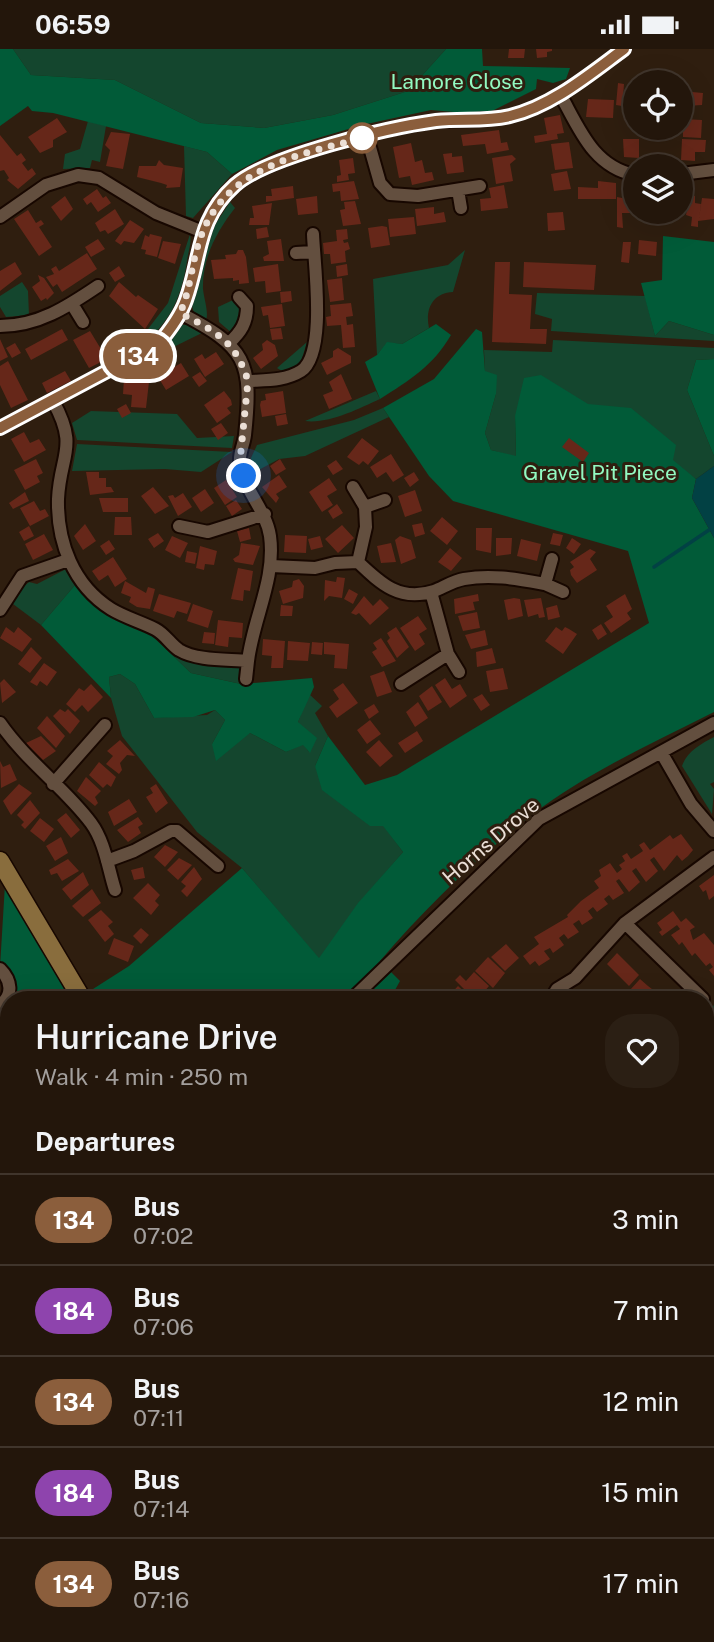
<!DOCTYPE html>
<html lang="en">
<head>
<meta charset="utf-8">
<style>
  body { margin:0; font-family:"Public Sans",sans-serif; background:#2b1f14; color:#f1f3f6; height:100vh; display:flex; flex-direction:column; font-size:26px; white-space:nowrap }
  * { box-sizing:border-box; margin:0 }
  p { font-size:23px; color:#a39f9d }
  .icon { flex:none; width:38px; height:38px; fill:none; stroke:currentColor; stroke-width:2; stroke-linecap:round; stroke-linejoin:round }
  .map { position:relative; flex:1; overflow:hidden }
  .side { position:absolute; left:0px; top:942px; width:714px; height:653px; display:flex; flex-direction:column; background:#23160b; border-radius:28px 28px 0 0; box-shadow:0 7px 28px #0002,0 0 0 2px #40352c }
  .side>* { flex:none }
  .badge { padding:0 14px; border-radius:23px; font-size:24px; line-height:46px }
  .fabs { position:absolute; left:623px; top:21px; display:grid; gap:14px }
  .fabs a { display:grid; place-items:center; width:70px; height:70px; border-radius:50%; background:#23160b; box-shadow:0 7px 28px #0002,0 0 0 2px #40352c; font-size:35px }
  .you { position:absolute; width:35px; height:35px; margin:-18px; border:5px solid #fff; border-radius:50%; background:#1a73e8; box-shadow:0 0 0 10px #1a73e833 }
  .map>.badge { position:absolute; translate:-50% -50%; box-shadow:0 0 0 4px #fff }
  h2 { padding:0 35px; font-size:26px; line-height:63px }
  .round { display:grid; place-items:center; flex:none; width:74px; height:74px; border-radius:28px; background:#2b1f14 }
  .head { display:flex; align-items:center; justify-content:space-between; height:119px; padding:0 35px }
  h1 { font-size:33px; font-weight:600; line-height:52px }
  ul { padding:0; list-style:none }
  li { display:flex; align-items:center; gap:21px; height:91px; padding:0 35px; border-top:2px solid #40352c }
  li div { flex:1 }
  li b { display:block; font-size:26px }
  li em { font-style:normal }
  li .badge { min-width:77px; font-weight:700; text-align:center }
  .status { display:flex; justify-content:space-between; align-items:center; height:49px; padding:0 35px; background:#23160b; direction:ltr }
  .status svg { height:19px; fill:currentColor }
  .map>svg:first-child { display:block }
  .green { fill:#14462e }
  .forest { fill:#015b38 }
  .water { fill:#024144 }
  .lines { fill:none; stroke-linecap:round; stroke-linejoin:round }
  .stream { stroke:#024144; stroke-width:3.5 }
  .building { fill:#662719 }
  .street-casing { stroke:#170700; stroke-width:16 }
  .secondary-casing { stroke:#170700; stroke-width:19 }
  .primary-casing { stroke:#170700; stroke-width:21 }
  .street { stroke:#634f3f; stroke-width:12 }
  .secondary { stroke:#765e3e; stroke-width:16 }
  .primary { stroke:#896d3d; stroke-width:18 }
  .line-casing { stroke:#fff; stroke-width:16 }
  .line { stroke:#8b5e3c; stroke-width:10 }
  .walk { stroke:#ebdfd6; stroke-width:7; stroke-dasharray:0 12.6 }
  .stop-dot { fill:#fff; stroke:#8b5e3c; stroke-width:3.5 }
  .labels { text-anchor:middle; stroke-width:6; stroke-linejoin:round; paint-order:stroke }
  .park-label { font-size:21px; fill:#92f9c1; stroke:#2f1e0f }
  .street-label { font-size:21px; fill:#ebdfd6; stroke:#2f1e0f }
</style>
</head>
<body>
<div class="status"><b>06:59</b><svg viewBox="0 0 49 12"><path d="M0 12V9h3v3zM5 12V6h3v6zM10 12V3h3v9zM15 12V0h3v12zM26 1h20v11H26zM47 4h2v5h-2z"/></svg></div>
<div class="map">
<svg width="714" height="1593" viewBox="0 0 714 1593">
  <rect width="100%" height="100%" fill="#2f1e0f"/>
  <path class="green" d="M13,0H446L408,42L333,66L264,79L201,74L115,31L31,26Z
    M88,72L106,77L100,113L92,111L90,119L63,120L65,105L80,100Z
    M184,97L207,103L232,125L193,169L186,167Z
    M230,153L235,159C217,182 202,209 203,240C204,250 209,264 206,271L194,264L192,257L207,188Z
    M190,185C192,194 188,203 187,212C181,252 167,281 131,302L168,254Z
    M465,201L453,243C432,244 425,261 429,279L402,295L387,294L377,306L373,230L448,216Z
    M22,233L28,242L29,266L6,268L0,258V247Z
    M537,244L645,247L655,287L669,272L714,286V292L551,282L552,270L535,265Z
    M233,251L244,260L233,285L219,273L218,258Z
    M191,275L203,281L202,284L149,310L182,276Z
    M553,291L714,299V310L696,311L687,341L714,407V417L696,430L567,344L515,367L516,408L491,401L485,384L496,345L485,322L484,301L552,303Z
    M307,293L300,316L287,325L277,319Z
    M376,342L380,350C358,360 329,375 305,372Z
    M383,359L389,368L305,407L279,410L253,424L251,409L257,396L354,371Z
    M91,362L177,365L197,389L234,387L232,399L77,391L72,374Z
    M77,395L232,403L201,423L165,420L72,422Z
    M66,520L75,536L41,576L13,555L21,540L29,533L37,535Z
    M172,606L234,615L240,618L241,635L191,624Z
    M120,625L135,635L154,669L207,666L215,661L225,671L212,695L250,684L286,703L303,695L309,703L298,673L309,645L322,657L315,664L328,687L315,717L383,776L403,803L359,854L319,910L242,819L197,783L122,687L111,649L109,628Z
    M714,688V733L710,735L714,740L712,765L682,717C687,702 701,695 714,688Z
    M714,956V1002L710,1003C702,989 703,968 714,956Z
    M714,1471V1593H611L617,1586H705V1480Z
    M16,1586H235L239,1593H3Z"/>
  <path class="forest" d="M0,0H13L31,26L115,31L201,74L264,79L333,66L408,42L446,0H482L483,17L570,19L566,30L553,34L537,30L536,40L492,62L465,64L431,61L362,76L277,101L232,125L207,103L53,64L32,62L28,57L0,77Z
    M663,187L714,193V286L669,272L655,287L641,234L662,231Z
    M436,275L451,286C433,317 410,331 380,350L365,313L377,306L387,293L402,295Z
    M476,280L482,283L485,322L497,326L496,345L485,384L491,401L516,407L515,367L524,329L541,326L588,355L631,359L676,396L673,411L696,430L692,449L714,489V663C653,694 588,723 533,765C479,807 424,860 380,912L400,932L390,950H99L93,940L129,917L242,819L319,909L358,854L403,803L383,777H370L322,741L315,717L328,687L365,736L397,726L649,574L628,502L453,452L429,427L383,359L434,330Z
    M714,310V407L687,341L696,311Z
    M75,536L109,567L147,582L191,624L241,635L312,629L314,638L298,673L317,689L310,704L303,696L286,703L250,684L216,712L212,695L225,671L215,661L193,668L154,669L135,635L120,625L109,628L111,649L41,576Z
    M5,835L76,950H21L0,918Z
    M705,1314L714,1321V1377L705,1388Z
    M714,1411V1471L705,1480V1421Z
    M566,1586H617L611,1593H560Z"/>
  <path class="water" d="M714,417V489L692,449L696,430Z"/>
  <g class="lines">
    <path class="stream" d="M654,518L709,481"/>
  </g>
  <path class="building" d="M509,0H525L524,9H508Z
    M536,0H552V2L547,3V8L537,9Z
    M618,34L624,35L623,49L635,50V65L622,64V57L616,56Z
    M681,42L703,44L702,56L685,57V67H681Z
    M588,50L614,51L613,69L586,68Z
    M560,66L564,84L557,85L558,90L535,94L534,87L547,85L544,69Z
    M57,69L67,83L53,91V98L40,104L28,88Z
    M683,70L702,71L701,89L683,88Z
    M653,80L664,81L663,91L652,90Z
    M499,81L501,94L507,93L509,101L487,105L485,95L463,97L461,86Z
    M111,83L130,85L123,120L106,117L110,101L105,96Z
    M0,86L17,107L21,104L26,111L22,114L28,122L32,119L36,125L18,140L7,131L9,129L4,121L0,122Z
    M623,90H639V109L624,108Z
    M682,90L706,91L705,103H695V112L681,111Z
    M569,93L573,119L555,121L551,95Z
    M411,94L415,113L422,111L425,124L432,123L434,131L412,136L410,127L399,129L393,98Z
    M452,104V108L462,107L464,123L447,125L443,105Z
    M512,106L516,110L510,115L513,132L496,135L492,109Z
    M353,109L355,124L348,125L349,131L337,133V127L341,126L339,111Z
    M159,111L164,116L183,119L180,138L166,139L167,136L161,134L137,128L139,117H156Z
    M567,122L571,140L554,142L551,125Z
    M354,132L359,150L341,152L340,142L333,143L332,135Z
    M598,132L616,134V150H578V138L598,139Z
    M504,136L508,159L481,162L480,150L491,149L489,139Z
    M293,137L294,149L266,153V147H272L271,140Z
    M97,140L103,149L106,147L111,154L98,163L91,153L87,156L83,150Z
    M623,141L635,142V164H622L623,179L617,178V148L622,149Z
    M681,145L695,147V154L701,155L699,169L702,149L714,150V170L698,172V178L691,177L692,168L686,166L687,161H681Z
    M65,147L73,160L61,172L51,158Z
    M317,147L318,164L298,166L296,150Z
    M355,152L361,175L343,177L340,161L345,160L344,153Z
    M272,154L269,176H249L250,169H254L252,157Z
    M434,158V165L444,163L446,173L417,177L415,160Z
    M115,160L124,175L108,185L105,181L100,183L95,174Z
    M28,161L36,174L41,171L44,175L39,178L52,198L39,207L14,170Z
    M563,163L565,181L548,182L547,164Z
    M414,168L416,185L390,188L388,170Z
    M130,171L144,180L134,194L124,192L121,196L115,192Z
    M382,177L387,178L390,196L371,199L368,179Z
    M267,178L269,188L257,190L256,180Z
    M347,180L348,190L343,191L344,194L348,193L350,200L345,202L346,213L331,215L330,205H324L323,194L337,192L336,181Z
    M150,185L162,188L157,208L145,205L146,201L141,200L145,186L149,188Z
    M98,190L105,200L91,208L85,198Z
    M281,190L284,212H264L263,208L269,205L267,192Z
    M639,191L657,193L656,207L638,205Z
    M163,192L181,195L175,215L158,209Z
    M623,193H631L629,214L621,213Z
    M238,201H243L246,208L249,234L239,235V231L233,232V229L214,230L211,211L226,210L225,206L236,205Z
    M87,204L97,220L62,243L57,235L53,238L46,228L54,225L51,220L56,217L59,222Z
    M15,213L22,225L0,242V222Z
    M495,213H510L509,245L532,246L530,280H547L546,295L492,293Z
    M524,213L596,216L594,241L523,238Z
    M278,215L281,242L266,244L265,232L255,233L253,219Z
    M347,215L348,226L337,228L336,217Z
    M119,217L125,227L115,233L109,224Z
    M38,226L44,229L54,244L47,251L46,249L41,252L32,238L40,232Z
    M342,229L344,251L330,253L327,231Z
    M119,233L136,248L138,246L158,260L145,280L109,247Z
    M291,242L292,252L281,254L280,243Z
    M351,254L353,267L346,268L347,276L353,275L355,298L343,299L341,276L327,277L326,268L331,267L330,256Z
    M282,255L285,277L270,279L268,266L263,267L261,258Z
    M281,279L283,290L272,291L270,280Z
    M62,280L68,291L31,311L25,300Z
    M90,282L107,310L89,319L73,291Z
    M0,290L8,308L0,312Z
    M267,291L275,296L278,307L261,320L253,309L263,301L262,295Z
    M15,294L21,304L12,309L6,299Z
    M338,299L351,307V314L327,326L321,314L333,308V302Z
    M216,303L224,315L205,328L194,310L202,305L205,310Z
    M8,312L28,351L11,359L0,336V317Z
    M166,312L171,320L181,314L189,327L166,341L153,320Z
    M65,322L71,332L47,344L42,334Z
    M200,323L207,332L199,338L192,328Z
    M341,325L352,350L329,360L323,346L333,342L329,333Z
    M124,330L149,333L146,359L131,358L132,346L123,345Z
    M224,342L231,351L232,356L227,359L231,364L217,374L204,356Z
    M283,342L286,364L262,368L260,356L261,352L266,351L265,345Z
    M126,355L131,364L122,369L117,360Z
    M286,365L288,375L277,377L275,367Z
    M221,374L228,384L218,391L211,380Z
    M24,383L30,394L39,390L46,401L24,413L11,390Z
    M362,389L379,402L368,416L363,412L359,416L347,408Z
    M569,389L589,404L583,413L562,398Z
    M391,405L404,426L393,433L386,423L377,429L370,418Z
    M36,410L43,424L37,427L40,433L25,441L14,421Z
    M280,410L286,420L276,426L270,417Z
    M336,411L343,420L333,426L327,417Z
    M86,423H99V429H106V438H111L114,443L90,446Z
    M414,423L419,431L410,438L404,429Z
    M279,426L287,438L276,445L279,449L276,454L262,438Z
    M329,429L337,441L327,447L333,456L322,463L309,443Z
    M226,431L237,448L225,456L214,439Z
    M153,438L169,457L155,465L141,447Z
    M205,440L214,454L201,463L192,449Z
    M415,441L422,462L405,468L398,447Z
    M25,443L29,452L13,460L9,454Z
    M183,444L192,458L178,467L168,447L173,446L175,449Z
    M99,449H128V463H103Z
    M236,451L242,460L232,467L226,457Z
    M34,452L40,462L45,460L49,467L30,477L20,459Z
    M337,455L343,464L333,470L328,462Z
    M115,468H131L132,486H114Z
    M442,468L458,482L447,496L430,482Z
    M422,474L425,485L415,488L412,476Z
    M85,475L96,492L83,501L74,487Z
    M342,476L354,489L338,504L325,490Z
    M29,477L34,487L24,492L19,483Z
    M249,479L251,490L240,493L237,482Z
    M476,479H492L491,504L476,501Z
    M158,484L164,492L154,499L148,490Z
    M553,484L563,486L560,497L550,495Z
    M44,485L53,501L33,511L25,495Z
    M285,486L307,487L306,504L284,503Z
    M172,487L188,494L180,509L165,501Z
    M320,487L323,498L311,501L308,490Z
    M400,487L411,491L416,509L401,515L395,491Z
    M496,489H512L511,505L496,507Z
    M572,489L581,495L574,505L566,499Z
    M521,490L541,495L537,512L517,507Z
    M109,491L115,500L106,506L100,497Z
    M241,494L260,497L253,516L235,513L233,510L239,506Z
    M391,494L396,513L381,514L377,497Z
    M200,497L217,502L214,516L205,515L204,521L196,519Z
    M450,499L462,509L451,522L438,513Z
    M590,500L596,503L590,510L597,521L577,534L571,526L570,521L574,518L570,513Z
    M187,502L197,504L195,515L185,513Z
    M113,508L127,530L115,538L108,526L99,532L92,522Z
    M238,519L253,522L250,542L244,541L243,552L231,550Z
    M337,528L345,529L342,549L329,547L324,552L325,531L336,533Z
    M299,530L304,537L303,549L283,555L279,542L292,538L293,532Z
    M125,532L146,544L148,538L155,540L150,560L137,558L129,553L131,548L121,544Z
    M349,540L358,545L353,555L344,550Z
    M159,545L191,554L187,565L177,562L174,569L153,562Z
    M478,545L479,552L473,553L475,561L455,565L454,550Z
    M625,545L632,560L627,564L631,570L611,584L604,574L613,568L606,557Z
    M364,547L373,557L380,550L389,559L370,576L359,564L356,566L351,564Z
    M514,549L520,550L523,567L508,571L504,551Z
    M541,549L545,568L539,569L538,565L528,568L524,551Z
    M193,555L213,562L208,579L187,572Z
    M281,556L293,557L292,567H280Z
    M557,556L560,568L548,571L546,559Z
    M477,563L480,579L463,582L458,567Z
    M418,567L427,580L419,585L425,595L415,602L400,579Z
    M218,571L243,574L242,589L229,588L228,598L215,596Z
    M601,575L607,585L598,591L592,581Z
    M6,578L14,584L18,578L32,590L22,603L0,589Z
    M396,578L409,598L397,609L387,592L390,589L387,584Z
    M556,578L562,582L565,578L569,580L577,585L563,605L545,592Z
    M485,581L488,596L471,600L465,586Z
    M204,583L215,584L214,595L202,594Z
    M381,589L396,612L382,618L372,603L377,600L373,594Z
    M263,590L285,592L283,619H271L272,607L262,606Z
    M288,592L310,594L308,612L287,611Z
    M312,593L323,594L322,606L311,605Z
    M324,593L349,595L347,620L334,619L335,606L324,605Z
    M31,598L42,609L30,624L18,615Z
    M492,599L496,614L477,618L476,603Z
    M44,614L57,623L47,637L40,632L37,637L30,633Z
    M503,619L508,640L490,643L486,622Z
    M384,622L392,643L377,648L370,627Z
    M445,629L452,640L460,635L467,647L450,659L435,636Z
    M4,630L16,643L2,654L0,634Z
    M343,634L358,654L337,669L329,658L339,650L333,641Z
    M91,635L103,648L88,663L82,656L75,663L66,655L79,639L84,642Z
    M432,637L442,653L428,662L419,647Z
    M482,645L490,656L481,662L473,650Z
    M418,653L428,669L415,678L406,663Z
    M374,655L379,663L369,670L364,661Z
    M60,660L65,663L68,660L80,672L70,685L53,667Z
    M47,667L65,687L56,699L37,679Z
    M370,671L381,685L367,695L357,681Z
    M417,682L423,692L405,704L398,694Z
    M41,687L56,702L43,711L26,694Z
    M120,691L135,707L127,706L120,714L122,721L119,725L106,715L113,707L107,702Z
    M379,691L393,707L380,718L366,703Z
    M0,712L3,718L10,715L17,731L1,739Z
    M99,713L116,728L111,738L107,735L103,739L89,726Z
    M86,728L101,742L95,748L98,754L95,757L77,742Z
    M19,735L32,744L11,766L3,752Z
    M156,735L168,754L156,764L146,748L153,744L150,739Z
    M129,750L137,763L114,777L108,763Z
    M30,751L40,764L25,780L21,776L24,773L17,766Z
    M66,764L80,781L71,789L57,771Z
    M138,768L143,775L138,778L141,784L128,793L117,781Z
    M40,769L54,780L44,793L30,782Z
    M681,785L693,801L688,807L682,812L677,806L664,822L654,808L650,811L658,822L646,833L636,819L632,822L640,833L629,843L619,830L616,832L624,844L613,851L609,846L604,850L608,855L597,863L593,858L588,862L593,869L582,876L579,871L573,875L579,883L568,890L564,885L559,889L564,896L553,904L550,899L544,902L550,910L539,917L535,912L530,916L523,907L539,895L534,888L568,868L567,866L581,852L599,839L594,832L601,827L599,821L610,814L617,824L622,820L619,816L625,812L622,807L627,804L631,810L643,802L639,796L644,793L650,801L670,786L673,790Z
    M61,788L68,804L55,812L46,797Z
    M165,796L178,803L165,818L154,808Z
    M179,809L192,816L178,831L167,821Z
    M68,810L79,822L62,832L57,824L51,826L49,821Z
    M143,818L145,829L134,831L131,821Z
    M194,818L202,830L187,848L181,842L186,837L181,833Z
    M83,823L89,836L71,851L62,840Z
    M714,826V847L709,851L706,841L703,843L699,837Z
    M148,834L160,846L155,852L159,856L151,866L133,849Z
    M92,840L101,854L83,868L72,857Z
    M101,861L113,873L108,877L114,885L105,893L88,871Z
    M673,862L681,873L686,869L695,878L690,881L693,891L704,884L714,896V927L709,921L713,918L710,914L706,917L695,904L692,907L682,893L679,896L671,886L680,880L677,876L662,887L659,883L662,881L657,874Z
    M141,879L149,886L141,895L133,887Z
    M114,889L134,897L128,913L108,905Z
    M506,895L519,909L505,922L491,908Z
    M617,904L639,926L629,937L607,915Z
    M488,908L505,924L493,939L475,922Z
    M474,923L489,937L478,950H474L455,931L460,926L466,932Z
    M640,930L648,937L665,950L638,948L630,941Z
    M458,937L472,950H451L448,948Z
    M9,978V996L0,1002V984Z
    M705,1077L714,1084V1095L705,1103Z
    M9,1084V1114H0V1085Z
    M1,1149H9V1159L1,1160Z
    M705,1169L714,1175V1190L708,1200Z
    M0,1254H9V1270H0Z
    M9,1317V1353L0,1339V1322Z
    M3,1548L9,1558V1584L0,1589V1549Z
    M380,1586H398L402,1592L386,1593Z"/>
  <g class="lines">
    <g class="street-casing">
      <path id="street" d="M560,45C579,79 593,118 635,126
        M367,88L380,134L390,145L418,147L480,137
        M681,125L714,121
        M458,141L461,159
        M0,168L46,136L78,126L99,129L156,164L203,183
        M296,204L313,203
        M72,255L83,273
        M0,277C38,277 67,258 98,237
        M229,294C241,283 247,274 247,257L239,248
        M248,332C266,331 285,332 301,322C327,305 314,214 313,185
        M53,352C79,399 60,405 58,450C57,493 73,536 111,560C124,568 141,573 155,580C165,585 170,595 179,601C197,612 228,610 248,612C253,570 276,530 270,487C266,460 242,439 240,413C239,404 244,395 245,386C253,312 246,298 180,264
        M0,379L158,295C169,282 180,268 186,251C202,207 196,171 235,136C268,108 391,77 436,72C461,70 485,73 510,67C552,57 590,25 624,0
        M353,438L365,458
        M179,477L208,483L265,465
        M358,513C381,535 400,553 434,542C444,538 453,532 464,530C492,525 517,530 545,535L552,510
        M271,517L315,519L335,514L358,513L366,478L365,458L385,451
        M545,535L563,543
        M431,543L448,605L459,623
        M0,561L22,527L68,511
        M246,630L248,612
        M401,635L448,605
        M0,674C27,713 65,739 91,774C105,793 108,819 115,841
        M661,703L691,755L714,782
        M53,735L105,676
        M107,812L134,802L171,782H177L218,817
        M625,874L703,950
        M0,920C11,931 14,946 0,956
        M352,950L539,770L714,674
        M551,950L557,940L575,929L625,874L714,808
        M705,1026L714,1017
        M705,1144L714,1150
        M705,1218L714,1206
        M705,1245L714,1246
        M0,1290L9,1286
        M0,1437L9,1451
        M344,1586L349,1593"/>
    </g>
    <g class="secondary-casing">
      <path id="secondary" d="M705,1407L714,1396
        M550,1593L556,1586"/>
    </g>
    <g class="primary-casing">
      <path id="primary" d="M0,812L82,950
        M455,1586L459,1593"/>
    </g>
    <use href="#street" class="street"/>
    <use href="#secondary" class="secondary"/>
    <use href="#primary" class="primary"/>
  </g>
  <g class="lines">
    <g class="line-casing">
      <path id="line" d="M0,379L158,295C169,282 180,268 186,251C202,207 196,171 235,136C268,107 391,78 436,72C461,69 485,73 510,67C552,57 590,25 624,0"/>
    </g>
    <use href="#line" class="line"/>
    <path class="walk" d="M244,427L240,412L248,332C235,291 216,283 180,264C190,242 191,219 198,196C221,118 298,106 367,88L362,89"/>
  </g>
  <circle class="stop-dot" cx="362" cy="89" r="14"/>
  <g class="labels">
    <g class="park-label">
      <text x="457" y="40">Lamore Close</text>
      <text x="600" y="431">Gravel Pit Piece</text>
    </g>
    <g class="street-label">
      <text transform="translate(491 792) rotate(-41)" y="7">Horns Drove</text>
    </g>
  </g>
</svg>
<div class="fabs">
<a><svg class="icon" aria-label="locate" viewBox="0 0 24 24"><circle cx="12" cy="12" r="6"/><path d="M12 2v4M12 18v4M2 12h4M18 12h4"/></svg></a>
<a><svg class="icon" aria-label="layers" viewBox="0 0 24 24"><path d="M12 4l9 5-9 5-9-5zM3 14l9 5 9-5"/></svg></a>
</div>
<div class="you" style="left:244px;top:427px"></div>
<b class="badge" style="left:138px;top:307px;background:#8b5e3c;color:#fff">134</b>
<section class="side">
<div class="head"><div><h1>Hurricane Drive</h1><p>Walk · 4 min · 250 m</p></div><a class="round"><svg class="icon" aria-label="heart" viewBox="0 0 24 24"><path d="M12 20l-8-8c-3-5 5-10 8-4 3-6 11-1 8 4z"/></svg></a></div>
<h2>Departures</h2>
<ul>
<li><span class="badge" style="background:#8b5e3c;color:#fff">134</span><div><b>Bus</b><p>07:02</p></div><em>3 min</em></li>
<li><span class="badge" style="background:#8e44ad;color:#fff">184</span><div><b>Bus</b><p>07:06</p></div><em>7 min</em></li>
<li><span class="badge" style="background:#8b5e3c;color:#fff">134</span><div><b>Bus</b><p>07:11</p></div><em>12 min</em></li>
<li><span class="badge" style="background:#8e44ad;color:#fff">184</span><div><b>Bus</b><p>07:14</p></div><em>15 min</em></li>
<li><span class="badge" style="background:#8b5e3c;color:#fff">134</span><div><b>Bus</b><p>07:16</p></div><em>17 min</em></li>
</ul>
</section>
</div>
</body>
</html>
